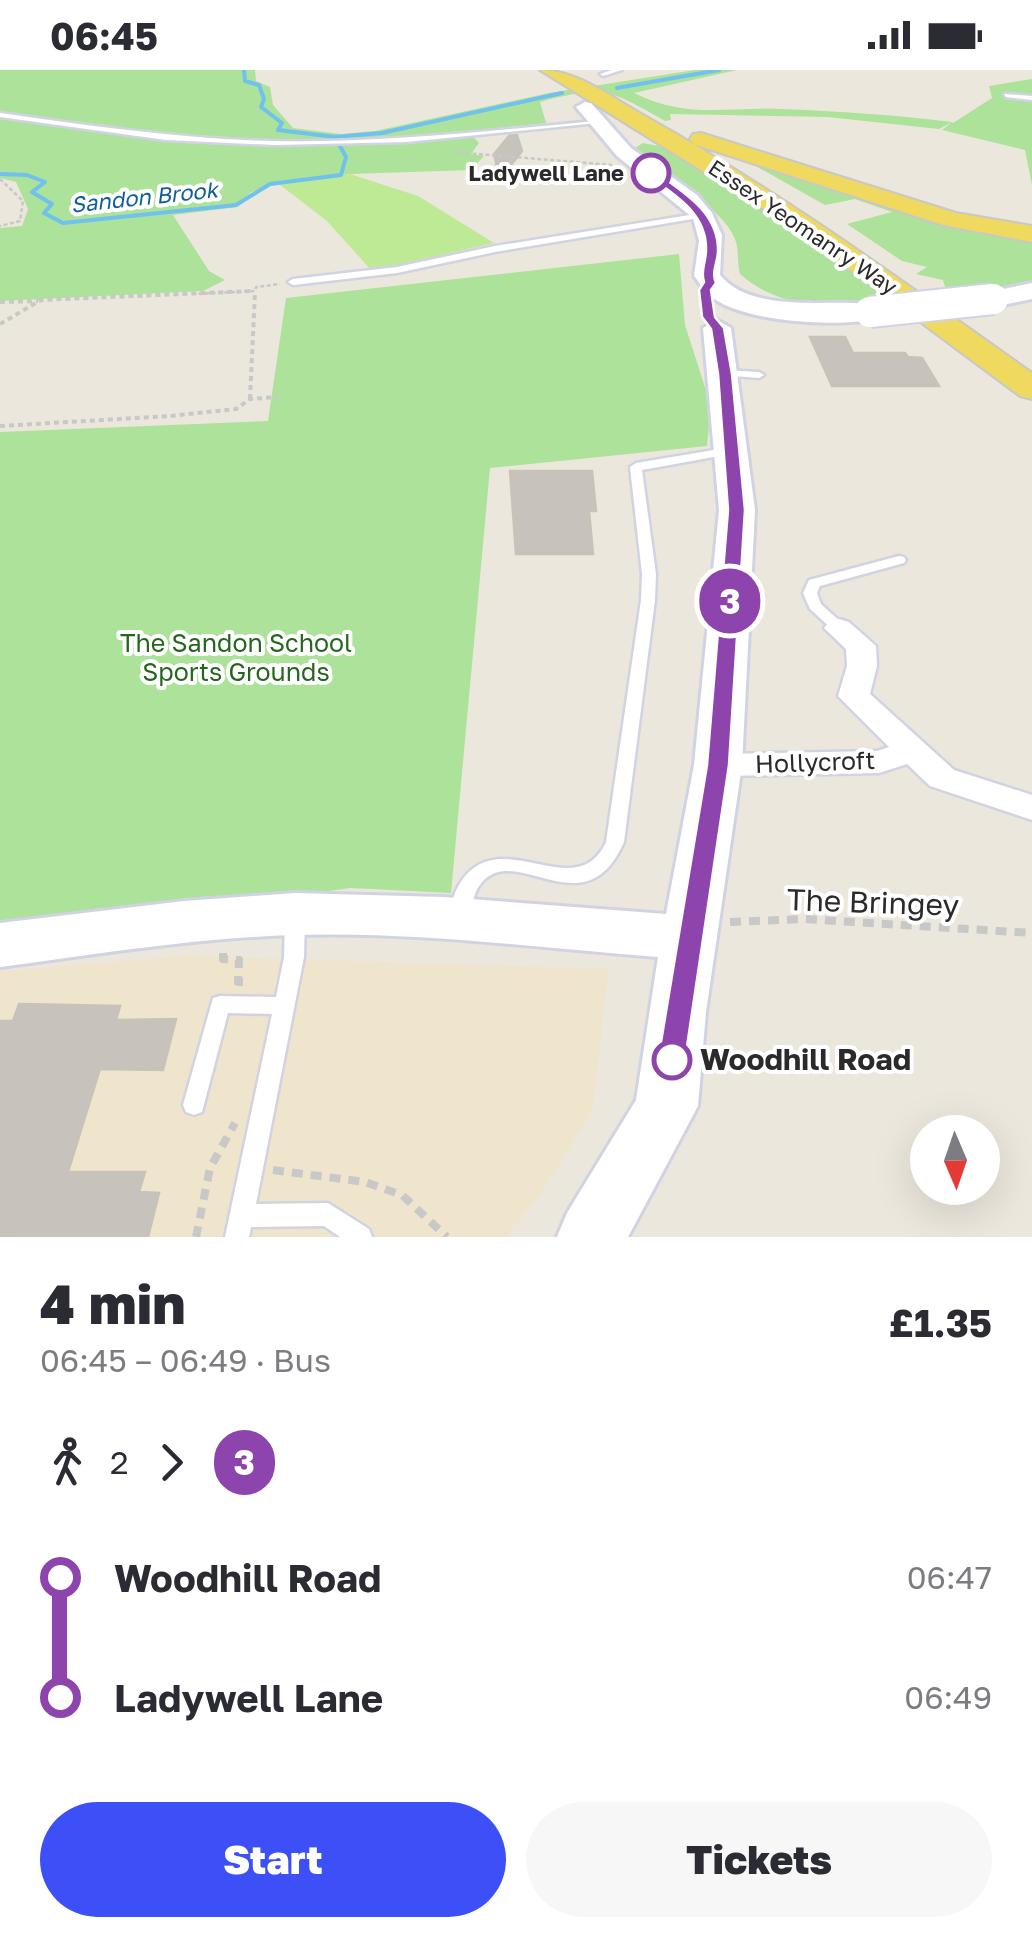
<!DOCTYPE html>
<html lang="en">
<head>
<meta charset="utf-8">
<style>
  body { margin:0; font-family:"Golos Text",sans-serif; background:#f7f7f7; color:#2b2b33; height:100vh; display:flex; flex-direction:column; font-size:38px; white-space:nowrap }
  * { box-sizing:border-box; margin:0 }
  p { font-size:32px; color:#7c7c81 }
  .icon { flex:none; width:55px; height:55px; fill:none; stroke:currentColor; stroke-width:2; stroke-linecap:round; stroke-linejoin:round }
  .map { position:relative; height:1167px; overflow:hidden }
  .drawer { display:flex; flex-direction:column; background:#fff; flex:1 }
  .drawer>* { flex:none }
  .badge { padding:0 20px; border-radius:32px; font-size:35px; line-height:65px }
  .needle { width:65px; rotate:178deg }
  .buttons { position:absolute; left:910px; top:1045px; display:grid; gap:20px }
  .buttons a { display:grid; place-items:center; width:90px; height:90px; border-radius:50%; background:#fff; box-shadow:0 10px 40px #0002; font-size:50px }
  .map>.badge { position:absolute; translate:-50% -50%; box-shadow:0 0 0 5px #fff }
  .legs { display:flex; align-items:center; gap:15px; height:110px; padding:0 40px; font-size:32px }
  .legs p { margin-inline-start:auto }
  .overview { display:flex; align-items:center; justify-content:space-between; height:170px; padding:0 40px }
  h1 { font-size:55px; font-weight:800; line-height:75px }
  .cta { display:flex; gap:20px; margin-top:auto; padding:20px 40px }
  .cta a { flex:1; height:115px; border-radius:60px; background:#3d50f8; color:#fff; font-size:40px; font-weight:800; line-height:115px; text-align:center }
  .cta a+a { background:#f7f7f7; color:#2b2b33 }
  ul { padding:0 40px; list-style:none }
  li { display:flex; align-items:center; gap:35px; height:120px; font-size:38px }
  li i { display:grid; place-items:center; width:15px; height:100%; margin:0 12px; background:currentColor }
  li i::after { content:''; width:25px; height:25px; margin:-12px; border:8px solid; border-radius:50%; background:#fff }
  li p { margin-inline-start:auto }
  li:first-child i { background:linear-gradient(#0000 50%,currentColor 0) }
  li:last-child i { background:linear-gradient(currentColor 50%,#0000 0) }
  .status { display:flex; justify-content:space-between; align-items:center; height:70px; padding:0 50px; background:#fff; direction:ltr }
  .status svg { height:28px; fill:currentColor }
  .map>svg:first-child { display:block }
  .education { fill:#eee5cc }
  .green { fill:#ace299 }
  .pitch { fill:#bee995 }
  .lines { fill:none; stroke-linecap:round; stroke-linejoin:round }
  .stream { stroke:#70c1ed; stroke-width:4 }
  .building { fill:#c7c3bc; stroke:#c7c3b6; stroke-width:2.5 }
  .lane-casing { stroke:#d1d3e3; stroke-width:5 }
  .street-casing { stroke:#d1d3e3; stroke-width:5 }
  .secondary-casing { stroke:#d1d3e3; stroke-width:6 }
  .primary-casing { stroke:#c8c8c8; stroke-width:4 }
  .path-far2 { stroke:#c8c8c8; stroke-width:2.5; stroke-dasharray:4 2.5; stroke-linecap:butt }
  .path-far1 { stroke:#c8c8c8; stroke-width:4; stroke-dasharray:5 4; stroke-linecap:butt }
  .path { stroke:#c8c8c8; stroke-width:8; stroke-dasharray:11 8; stroke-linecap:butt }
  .lane { fill:#fff; fill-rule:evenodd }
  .street { fill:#fff; fill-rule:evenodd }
  .secondary { fill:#fff; fill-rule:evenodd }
  .primary { fill:#efd95e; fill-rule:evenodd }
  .secondary-bridge-casing { stroke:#d1d3e3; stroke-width:34; stroke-linecap:butt }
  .secondary-bridge { stroke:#fff; stroke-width:30 }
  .line-1 { fill:#8e44ad; stroke:#fff; stroke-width:2.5 }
  .stop-1-dot { fill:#fff; stroke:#8e44ad; stroke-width:5 }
  .labels { text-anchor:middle; stroke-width:8; stroke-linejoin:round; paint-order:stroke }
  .far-stop-label { font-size:22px; font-weight:bold; fill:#2a2a2a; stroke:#fff; text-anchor:end }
  .far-water-label { font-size:22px; font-style:italic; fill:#0f5e99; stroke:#fff }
  .far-street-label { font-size:22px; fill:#2a2a2a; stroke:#fff }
  .park-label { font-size:25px; fill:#24661b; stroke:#fff }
  .street-label { font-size:25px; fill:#2a2a2a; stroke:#fff }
  .near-street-label { font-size:30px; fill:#2a2a2a; stroke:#fff }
  .near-stop-label { font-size:30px; font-weight:bold; fill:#2a2a2a; stroke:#fff; text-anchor:start }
</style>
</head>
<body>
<div class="status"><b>06:45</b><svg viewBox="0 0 49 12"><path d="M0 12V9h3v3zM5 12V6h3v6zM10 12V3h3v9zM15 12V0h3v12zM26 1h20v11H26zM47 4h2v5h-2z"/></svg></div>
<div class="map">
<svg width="1032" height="1167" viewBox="0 0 1032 1167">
  <rect width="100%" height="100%" fill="#ece7dc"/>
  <path class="education" d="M190,886L609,899L592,1042L540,1125L505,1167H0V901Z"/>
  <path class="green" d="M0,0H255L256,11L270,17L273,35L293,58L341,64L375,61L549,23L695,0H737L634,23C687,49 724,37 780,39C838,41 895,45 952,52L953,53L992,28L989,16L1032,9V115L1025,80L942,60L952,52L939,59L828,47L670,44L671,50L665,51C608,19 605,15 540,32L546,53L468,61L479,73L471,84L484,86L471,100L350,104L263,117L250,123L238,137L173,145L209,201L225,210L203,221L0,231V158L22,156L28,139L16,112L0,108Z
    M643,73L674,79L791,154L880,221L867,234C819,235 779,238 740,204C737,193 739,182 736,172C727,138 658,105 635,78Z
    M762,91L1032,168V212C1006,218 970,229 945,217L943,210L916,204L927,197L902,191L847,154L892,142L855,129L825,135L754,95Z
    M679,184L685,255L711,336L707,376L490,398L451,823L351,818L0,864V362L268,351L286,228Z"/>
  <path class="pitch" d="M350,104L418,126L494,173L372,201L327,151L279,114Z"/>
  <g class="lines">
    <path class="stream" d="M617,18L719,0
      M335,67L382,63L562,23
      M0,104L27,105L45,112L32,122L52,134L44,143L63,153L236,135L270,114L341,105L346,87L335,67L278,60L282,53L261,37L264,29L259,15L245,11L244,0"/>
  </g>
  <path class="building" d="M517,65L522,81L500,109L494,84L509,66Z
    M810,267H845L853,283H905L908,287L922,288L939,316H832Z
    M510,401H592L596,441H589L593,484H516Z
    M19,934L120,936L116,950L176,949L163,1000L100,999L68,1102H145L139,1122L159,1123L148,1167H0V951H13Z"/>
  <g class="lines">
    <g class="lane-casing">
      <path id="lane" d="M612,0H622L603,6L600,4Z
        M1004,24L1032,26V30L1006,27Z
        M0,43C91,56 182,69 274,71C381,73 488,61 595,51L598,53L406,72L275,75L166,70L0,47Z
        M702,143L706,145L705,147L495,182L397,203L293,215L288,212L293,209L397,197L495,176Z
        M725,300L759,302L764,305L759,308L721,305V301Z
        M732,377L738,381L736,383L642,400L656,504L655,530L624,772C586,859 520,775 484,810C471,823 474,837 467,852L460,854L453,852C449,841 452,826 459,815C498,749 576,838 606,772L641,530L642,504L630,397L636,393Z
        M899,486L904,487L906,490L904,493L820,516L817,523L821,534L844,555L846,558L844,561H834L810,539L803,523L809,510Z
        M295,841L302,843L305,848L304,887L256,1134L328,1133L369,1159L372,1167H340L324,1156L251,1157L249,1167H225L272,944L228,943L202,1042L194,1045L186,1042L183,1035L213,928L220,926L276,927L284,887L285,848L288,843Z"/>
    </g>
    <g class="street-casing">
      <path id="street" d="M839,549L849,552L876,576L877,596L870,624L954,700L1032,725V750L930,716L907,694L879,703L718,706L706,703L701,695L706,687L718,684L877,681L889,677L838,626L847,596L846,579L824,558L829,552Z"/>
    </g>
    <g class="secondary-casing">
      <path id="secondary" d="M585,32L591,33L631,78L697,125L712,143L722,165L720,205C760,253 865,219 884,242L880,248C840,258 741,253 709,225C703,220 699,212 694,206L699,171L693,148L617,86L576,37Z
        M1032,213V229L993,237L980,229L984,223Z
        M717,250L731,258L755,440L742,695L706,942L698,1036L628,1167H557L567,1143L636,1030L658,887C537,878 416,861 294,865C196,868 98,884 0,897V853L184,831L295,823L444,827L666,844L694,695L719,440L703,258Z"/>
    </g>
    <g class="primary-casing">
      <path id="primary" d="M540,0C577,0 611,27 643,45C779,121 905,213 1032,303V329L1020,326L794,158Z
        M701,63L956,143L1032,156V172L943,155L693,74L690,69L693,64Z"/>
    </g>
    <path class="path-far2" d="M453,82L612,95
      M0,109L23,131L20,151L0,156
      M192,224L255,221L256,217L280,214"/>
    <path class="path-far1" d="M0,232L38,231
      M0,254L41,230L252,221
      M250,329L255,222
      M0,356L170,346L236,339L250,329L278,327"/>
    <path class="path" d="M730,852L805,849L1032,863
      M223,883V889L239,890L238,912H243
      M273,1100L365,1112L402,1125L447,1167
      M196,1167L210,1098L235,1053"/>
    <use href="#lane" class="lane"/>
    <use href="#street" class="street"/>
    <use href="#secondary" class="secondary"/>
    <use href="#primary" class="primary"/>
    <g class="secondary-bridge-casing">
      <path id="secondary-bridge" d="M870,242L993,229"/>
    </g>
    <use href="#secondary-bridge" class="secondary-bridge"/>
  </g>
  <path class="line-1" d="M647,101H654C682,121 719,142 718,181C718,193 711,201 716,213L711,220L715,247L724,258L732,304L745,440L729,695L685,990L681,999L672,1002L662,999L658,990L707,695L728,440L718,304L711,259L702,247L699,220L704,212C700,200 706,193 706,180C707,143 674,124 647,105Z"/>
  <g class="stop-1-dot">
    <circle cx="651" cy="103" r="18"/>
    <circle cx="672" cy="990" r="18"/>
  </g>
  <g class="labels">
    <g class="far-stop-label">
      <text x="624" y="111">Ladywell Lane</text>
    </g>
    <g class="far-water-label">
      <text transform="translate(144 127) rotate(-6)" y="8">Sandon Brook</text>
    </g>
    <g class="far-street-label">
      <text transform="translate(803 157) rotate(34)" y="8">Essex Yeomanry Way</text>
    </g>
    <g class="park-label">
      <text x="236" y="582">The Sandon School<tspan x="236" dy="29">Sports Grounds</tspan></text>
    </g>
    <g class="street-label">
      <text transform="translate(815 692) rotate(-2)" y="9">Hollycroft</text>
    </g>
    <g class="near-street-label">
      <text transform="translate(873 833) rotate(2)" y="10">The Bringey</text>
    </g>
    <g class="near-stop-label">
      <text x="700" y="1000">Woodhill Road</text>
    </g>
  </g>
</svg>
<div class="buttons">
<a><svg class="needle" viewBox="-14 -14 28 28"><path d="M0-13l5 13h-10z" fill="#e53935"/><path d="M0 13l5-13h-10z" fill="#7c7c81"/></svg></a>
</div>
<b class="badge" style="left:730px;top:531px;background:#8e44ad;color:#fff">3</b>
</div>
<section class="drawer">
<div class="overview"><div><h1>4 min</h1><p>06:45 – 06:49 · Bus</p></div><b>£1.35</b></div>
<div class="legs"><svg class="icon" aria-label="walk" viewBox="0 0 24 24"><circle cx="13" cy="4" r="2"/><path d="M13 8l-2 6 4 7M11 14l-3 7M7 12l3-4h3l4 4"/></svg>2<svg class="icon" aria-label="forward" viewBox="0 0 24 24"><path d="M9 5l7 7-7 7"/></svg><b class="badge" style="background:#8e44ad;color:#fff">3</b></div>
<ul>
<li><i style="color:#8e44ad"></i><b>Woodhill Road</b><p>06:47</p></li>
<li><i style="color:#8e44ad"></i><b>Ladywell Lane</b><p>06:49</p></li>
</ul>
<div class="cta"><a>Start</a><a>Tickets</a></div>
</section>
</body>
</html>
